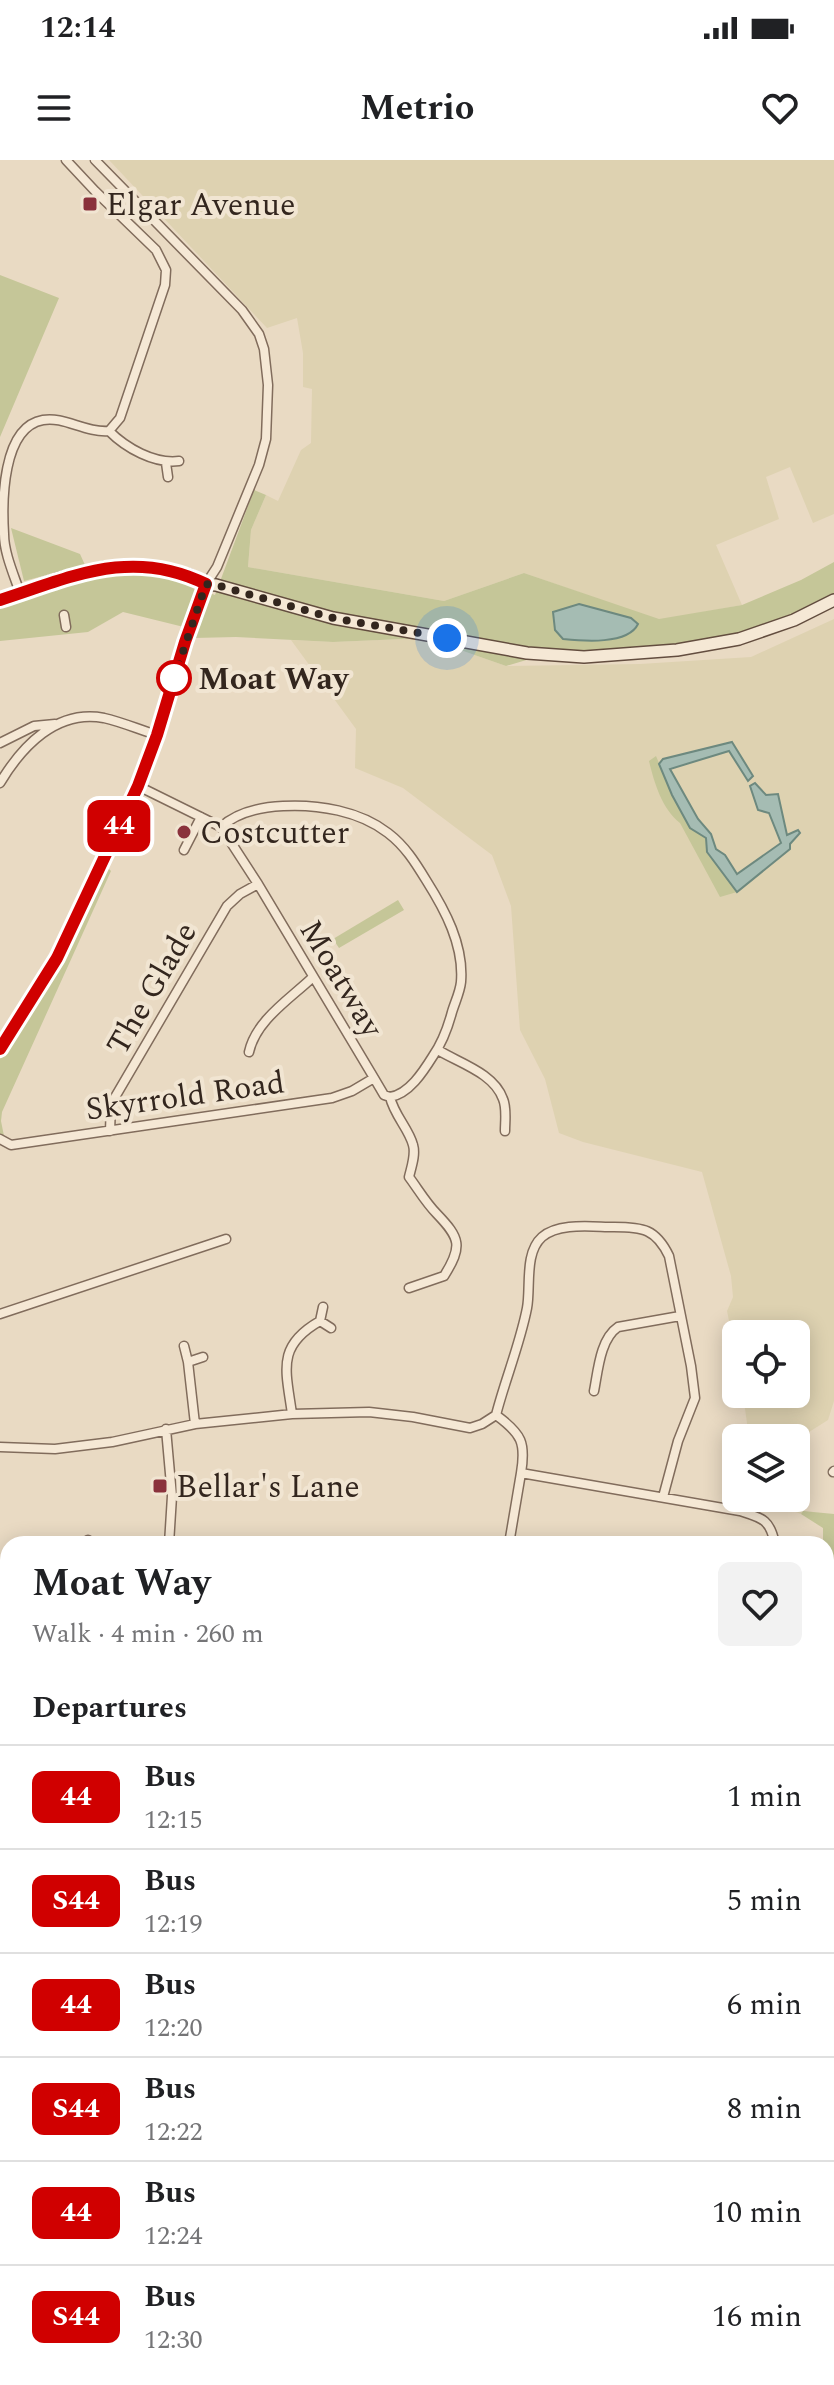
<!DOCTYPE html>
<html lang="en">
<head>
<meta charset="utf-8">
<style>
  body { margin:0; font-family:Spectral,serif; background:#f2f2f2; color:#202124; height:100vh; display:flex; flex-direction:column; font-size:30px; white-space:nowrap }
  * { box-sizing:border-box; margin:0 }
  p { font-size:26px; color:#757577 }
  .icon { flex:none; width:44px; height:44px; fill:none; stroke:currentColor; stroke-width:2; stroke-linecap:round; stroke-linejoin:round }
  .map { position:relative; flex:1; overflow:hidden }
  .panel { position:absolute; left:0px; top:1376px; width:834px; height:850px; display:flex; flex-direction:column; background:#fff; border-radius:24px 24px 0 0; box-shadow:0 4px 20px #0003 }
  .panel>* { flex:none }
  .badge { padding:0 16px; border-radius:12px; font-size:28px; line-height:52px }
  .fabs { position:absolute; left:722px; top:1160px; display:grid; gap:16px }
  .fabs a { display:grid; place-items:center; width:88px; height:88px; border-radius:12px; background:#fff; box-shadow:0 4px 20px #0003; font-size:40px }
  .you { position:absolute; width:40px; height:40px; margin:-20px; border:6px solid #fff; border-radius:50%; background:#1a73e8; box-shadow:0 0 0 12px #1a73e833 }
  .map>.badge { position:absolute; translate:-50% -50%; box-shadow:0 0 0 4px #fff }
  h2 { padding:0 32px; font-size:30px; line-height:72px }
  .round { display:grid; place-items:center; flex:none; width:84px; height:84px; border-radius:12px; background:#f2f2f2 }
  .overview { display:flex; align-items:center; justify-content:space-between; height:136px; padding:0 32px }
  h1 { font-size:38px; font-weight:700; line-height:60px }
  ul { padding:0; list-style:none }
  li { display:flex; align-items:center; gap:24px; height:104px; padding:0 32px; border-top:2px solid #e0e0e0 }
  li div { flex:1 }
  li b { display:block; font-size:30px }
  li em { font-style:normal }
  li .badge { min-width:88px; font-weight:700; text-align:center }
  .status { display:flex; justify-content:space-between; align-items:center; height:56px; padding:0 40px; background:#fff; direction:ltr }
  .status svg { height:22px; fill:currentColor }
  header { display:flex; justify-content:space-between; align-items:center; height:104px; padding:0 32px; background:#fff; font-size:36px; font-weight:700 }
  .map>svg:first-child { display:block }
  .farmland { fill:#ded2b1 }
  .green { fill:#c5c698 }
  .water { fill:#a5bcb3; stroke:#6d897f; stroke-width:2 }
  .lines { fill:none; stroke-linecap:round; stroke-linejoin:round }
  .street-casing { stroke:#816c5c; stroke-width:11 }
  .secondary-casing { stroke:#634d3f; stroke-width:14 }
  .street { stroke:#f5e8d5; stroke-width:8 }
  .secondary { stroke:#f5e8d5; stroke-width:11 }
  .line-casing { stroke:#fff; stroke-width:18 }
  .line { stroke:#d00000; stroke-width:12 }
  .walk { stroke:#33261e; stroke-width:8; stroke-dasharray:0 14.4 }
  .poi-dot { fill:#8a323c; stroke:#f1e5d2; stroke-width:3 }
  .stop-dot { fill:#fff; stroke:#d00000; stroke-width:4 }
  .labels { text-anchor:middle; stroke-width:8; stroke-linejoin:round; paint-order:stroke }
  .poi-label { font-size:32px; fill:#33261e; stroke:#f1e5d2; text-anchor:start }
  .stop-label { font-size:32px; font-weight:bold; fill:#33261e; stroke:#f1e5d2; text-anchor:start }
  .street-label { font-size:32px; fill:#33261e; stroke:#f1e5d2 }
</style>
</head>
<body>
<div class="status"><b>12:14</b><svg viewBox="0 0 49 12"><path d="M0 12V9h3v3zM5 12V6h3v6zM10 12V3h3v9zM15 12V0h3v12zM26 1h20v11H26zM47 4h2v5h-2z"/></svg></div>
<header><svg class="icon" aria-label="menu" viewBox="0 0 24 24"><path d="M4 6h16M4 12h16M4 18h16"/></svg>Metrio<svg class="icon" aria-label="heart" viewBox="0 0 24 24"><path d="M12 20l-8-8c-3-5 5-10 8-4 3-6 11-1 8 4z"/></svg></header>
<div class="map">
<svg width="834" height="2225" viewBox="0 0 834 2225">
  <rect width="100%" height="100%" fill="#e9dac3"/>
  <path class="farmland" d="M109,0H834V354L813,363L790,307L766,317L779,359L716,385L742,445L659,460L524,413L444,441L248,407L251,370L266,335L278,341L301,290L311,283L312,229L303,227V193L297,158L267,168Z
    M834,459V1241L828,1260L798,1279L803,1351L801,1354L758,1338H796V1278H749L743,1234H796V1174H736V1195L727,1151L733,1137L731,1116L702,1012L583,982L559,973L545,919L520,870L511,746L492,695L403,628L355,608L356,569L291,480L333,482L426,478L506,506L640,504L751,497Z
    M834,1774V2225H498L499,2218H826V1781Z"/>
  <path class="green" d="M0,115L59,138L0,277Z
    M254,330L266,335L251,370L248,407L444,441L524,413L659,459L742,445L801,420L834,402V436L817,445L747,474L673,486L553,492L506,506L426,478L333,482L236,477L194,478L196,470L123,452L88,472L0,481V447L107,410L165,416L215,435Z
    M11,368L80,394L85,405L24,421Z
    M656,596L672,634L706,678L707,692L737,732L720,737L680,663C662,649 654,622 649,601Z
    M107,707L111,711L2,952L1,961L4,976L0,974V899L42,836Z
    M398,740L404,750L339,788L333,779Z
    M803,1351L834,1354V1440L826,1439V1384H823V1368L801,1354Z
    M827,1458L834,1461V1570L826,1578C826,1538 830,1498 827,1458Z
    M198,2218H334V2225H194Z"/>
  <path class="water" d="M579,444L631,458L638,464C628,485 583,481 563,479L555,470L553,452Z
    M732,582L753,616L748,621L729,591L670,609L698,659L711,674L716,689L725,695L737,714L781,683L769,653L758,650L750,626L755,623L766,635L778,634L787,675L798,670L800,673L790,684V689L737,732L707,692L706,678L690,668L672,635L659,604L663,599Z"/>
  <g class="lines">
    <g class="street-casing">
      <path id="street" d="M109,271C126,288 154,304 179,301
        M166,303L168,317
        M20,433C14,415 4,393 4,374C2,342 2,267 43,260C64,256 85,273 109,271L120,258L165,125L166,110L156,90L95,31L66,0
        M64,455L66,467
        M0,583L34,566L55,564
        M0,623C22,586 57,549 104,558C122,562 140,570 157,575
        M138,626L221,667L258,724L374,918L384,935L390,937C394,955 409,969 413,985C416,995 411,1008 409,1017C418,1029 426,1043 437,1054C460,1078 463,1086 444,1116L409,1128
        M221,667C237,652 262,647 283,646C318,644 360,651 388,673C405,686 415,702 426,720C445,750 464,785 461,822C460,832 455,842 452,852C448,867 442,883 433,896C423,912 409,934 390,937
        M184,690L201,657
        M0,889L57,798L138,626L157,575L185,482L206,424L217,407L259,305L266,279L268,225L264,189L259,174L242,150L95,0
        M438,890C459,903 494,913 503,939C507,948 505,961 505,971
        M249,892C256,860 290,839 313,817
        M110,971L111,944L227,746L240,734L258,724
        M0,979L11,985L332,938L352,931L374,918
        M0,1154L226,1079
        M320,1161L331,1168
        M184,1186L188,1202
        M594,1231C598,1211 600,1179 618,1167L680,1156
        M292,1254C286,1210 276,1186 320,1161L323,1147
        M496,1255C505,1220 520,1184 527,1148C531,1127 524,1093 542,1077C559,1062 593,1067 614,1067C643,1067 656,1069 669,1096L691,1206L695,1238L678,1281L663,1337
        M496,1255C522,1274 526,1283 521,1313L740,1351C762,1358 770,1359 775,1384
        M195,1264L188,1202L203,1197
        M166,1269L172,1336L169,1384
        M0,1287L55,1289L112,1282L195,1264L292,1254L369,1252L413,1257L470,1268L482,1264L496,1255
        M833,1312L834,1311
        M88,1384V1380
        M509,1384L521,1313
        M0,1527L8,1530
        M826,1561L834,1551
        M0,1834L8,1833
        M0,2088L8,2011
        M0,2223L12,2225
        M33,2225L35,2218
        M187,2225L190,2218
        M391,2225L393,2218"/>
    </g>
    <g class="secondary-casing">
      <path id="secondary" d="M0,440L57,419L106,407L157,409L189,415L206,424L216,425L333,458L527,493L584,497L677,490L739,479L794,460L834,440
        M0,1695L8,1696
        M826,1714H834"/>
    </g>
    <use href="#street" class="street"/>
    <use href="#secondary" class="secondary"/>
  </g>
  <g class="lines">
    <g class="line-casing">
      <path id="line" d="M0,440C72,417 131,387 206,424L185,482L157,575L138,626L57,798L0,889"/>
    </g>
    <use href="#line" class="line"/>
    <path class="walk" d="M174,518L206,424L216,425L333,458L447,478"/>
  </g>
  <g class="poi-dot">
    <rect x="82" y="36" width="16" height="16" rx="4"/>
    <circle cx="184" cy="672" r="8"/>
    <rect x="152" y="1318" width="16" height="16" rx="4"/>
  </g>
  <circle class="stop-dot" cx="174" cy="518" r="16"/>
  <g class="labels">
    <g class="poi-label">
      <text x="106" y="55">Elgar Avenue</text>
      <text x="200" y="683">Costcutter</text>
      <text x="176" y="1337">Bellar's Lane</text>
    </g>
    <g class="stop-label">
      <text x="198" y="529">Moat Way</text>
    </g>
    <g class="street-label">
      <text transform="translate(342 818) rotate(59)" y="11">Moatway</text>
      <text transform="translate(151 828) rotate(-60)" y="11">The Glade</text>
      <text transform="translate(185 935) rotate(-8)" y="11">Skyrrold Road</text>
    </g>
  </g>
</svg>
<div class="fabs">
<a><svg class="icon" aria-label="locate" viewBox="0 0 24 24"><circle cx="12" cy="12" r="6"/><path d="M12 2v4M12 18v4M2 12h4M18 12h4"/></svg></a>
<a><svg class="icon" aria-label="layers" viewBox="0 0 24 24"><path d="M12 4l9 5-9 5-9-5zM3 14l9 5 9-5"/></svg></a>
</div>
<div class="you" style="left:447px;top:478px"></div>
<b class="badge" style="left:119px;top:666px;background:#d00000;color:#fff">44</b>
<section class="panel">
<div class="overview"><div><h1>Moat Way</h1><p>Walk · 4 min · 260 m</p></div><a class="round"><svg class="icon" aria-label="heart" viewBox="0 0 24 24"><path d="M12 20l-8-8c-3-5 5-10 8-4 3-6 11-1 8 4z"/></svg></a></div>
<h2>Departures</h2>
<ul>
<li><span class="badge" style="background:#d00000;color:#fff">44</span><div><b>Bus</b><p>12:15</p></div><em>1 min</em></li>
<li><span class="badge" style="background:#d00000;color:#fff">S44</span><div><b>Bus</b><p>12:19</p></div><em>5 min</em></li>
<li><span class="badge" style="background:#d00000;color:#fff">44</span><div><b>Bus</b><p>12:20</p></div><em>6 min</em></li>
<li><span class="badge" style="background:#d00000;color:#fff">S44</span><div><b>Bus</b><p>12:22</p></div><em>8 min</em></li>
<li><span class="badge" style="background:#d00000;color:#fff">44</span><div><b>Bus</b><p>12:24</p></div><em>10 min</em></li>
<li><span class="badge" style="background:#d00000;color:#fff">S44</span><div><b>Bus</b><p>12:30</p></div><em>16 min</em></li>
</ul>
</section>
</div>
</body>
</html>
